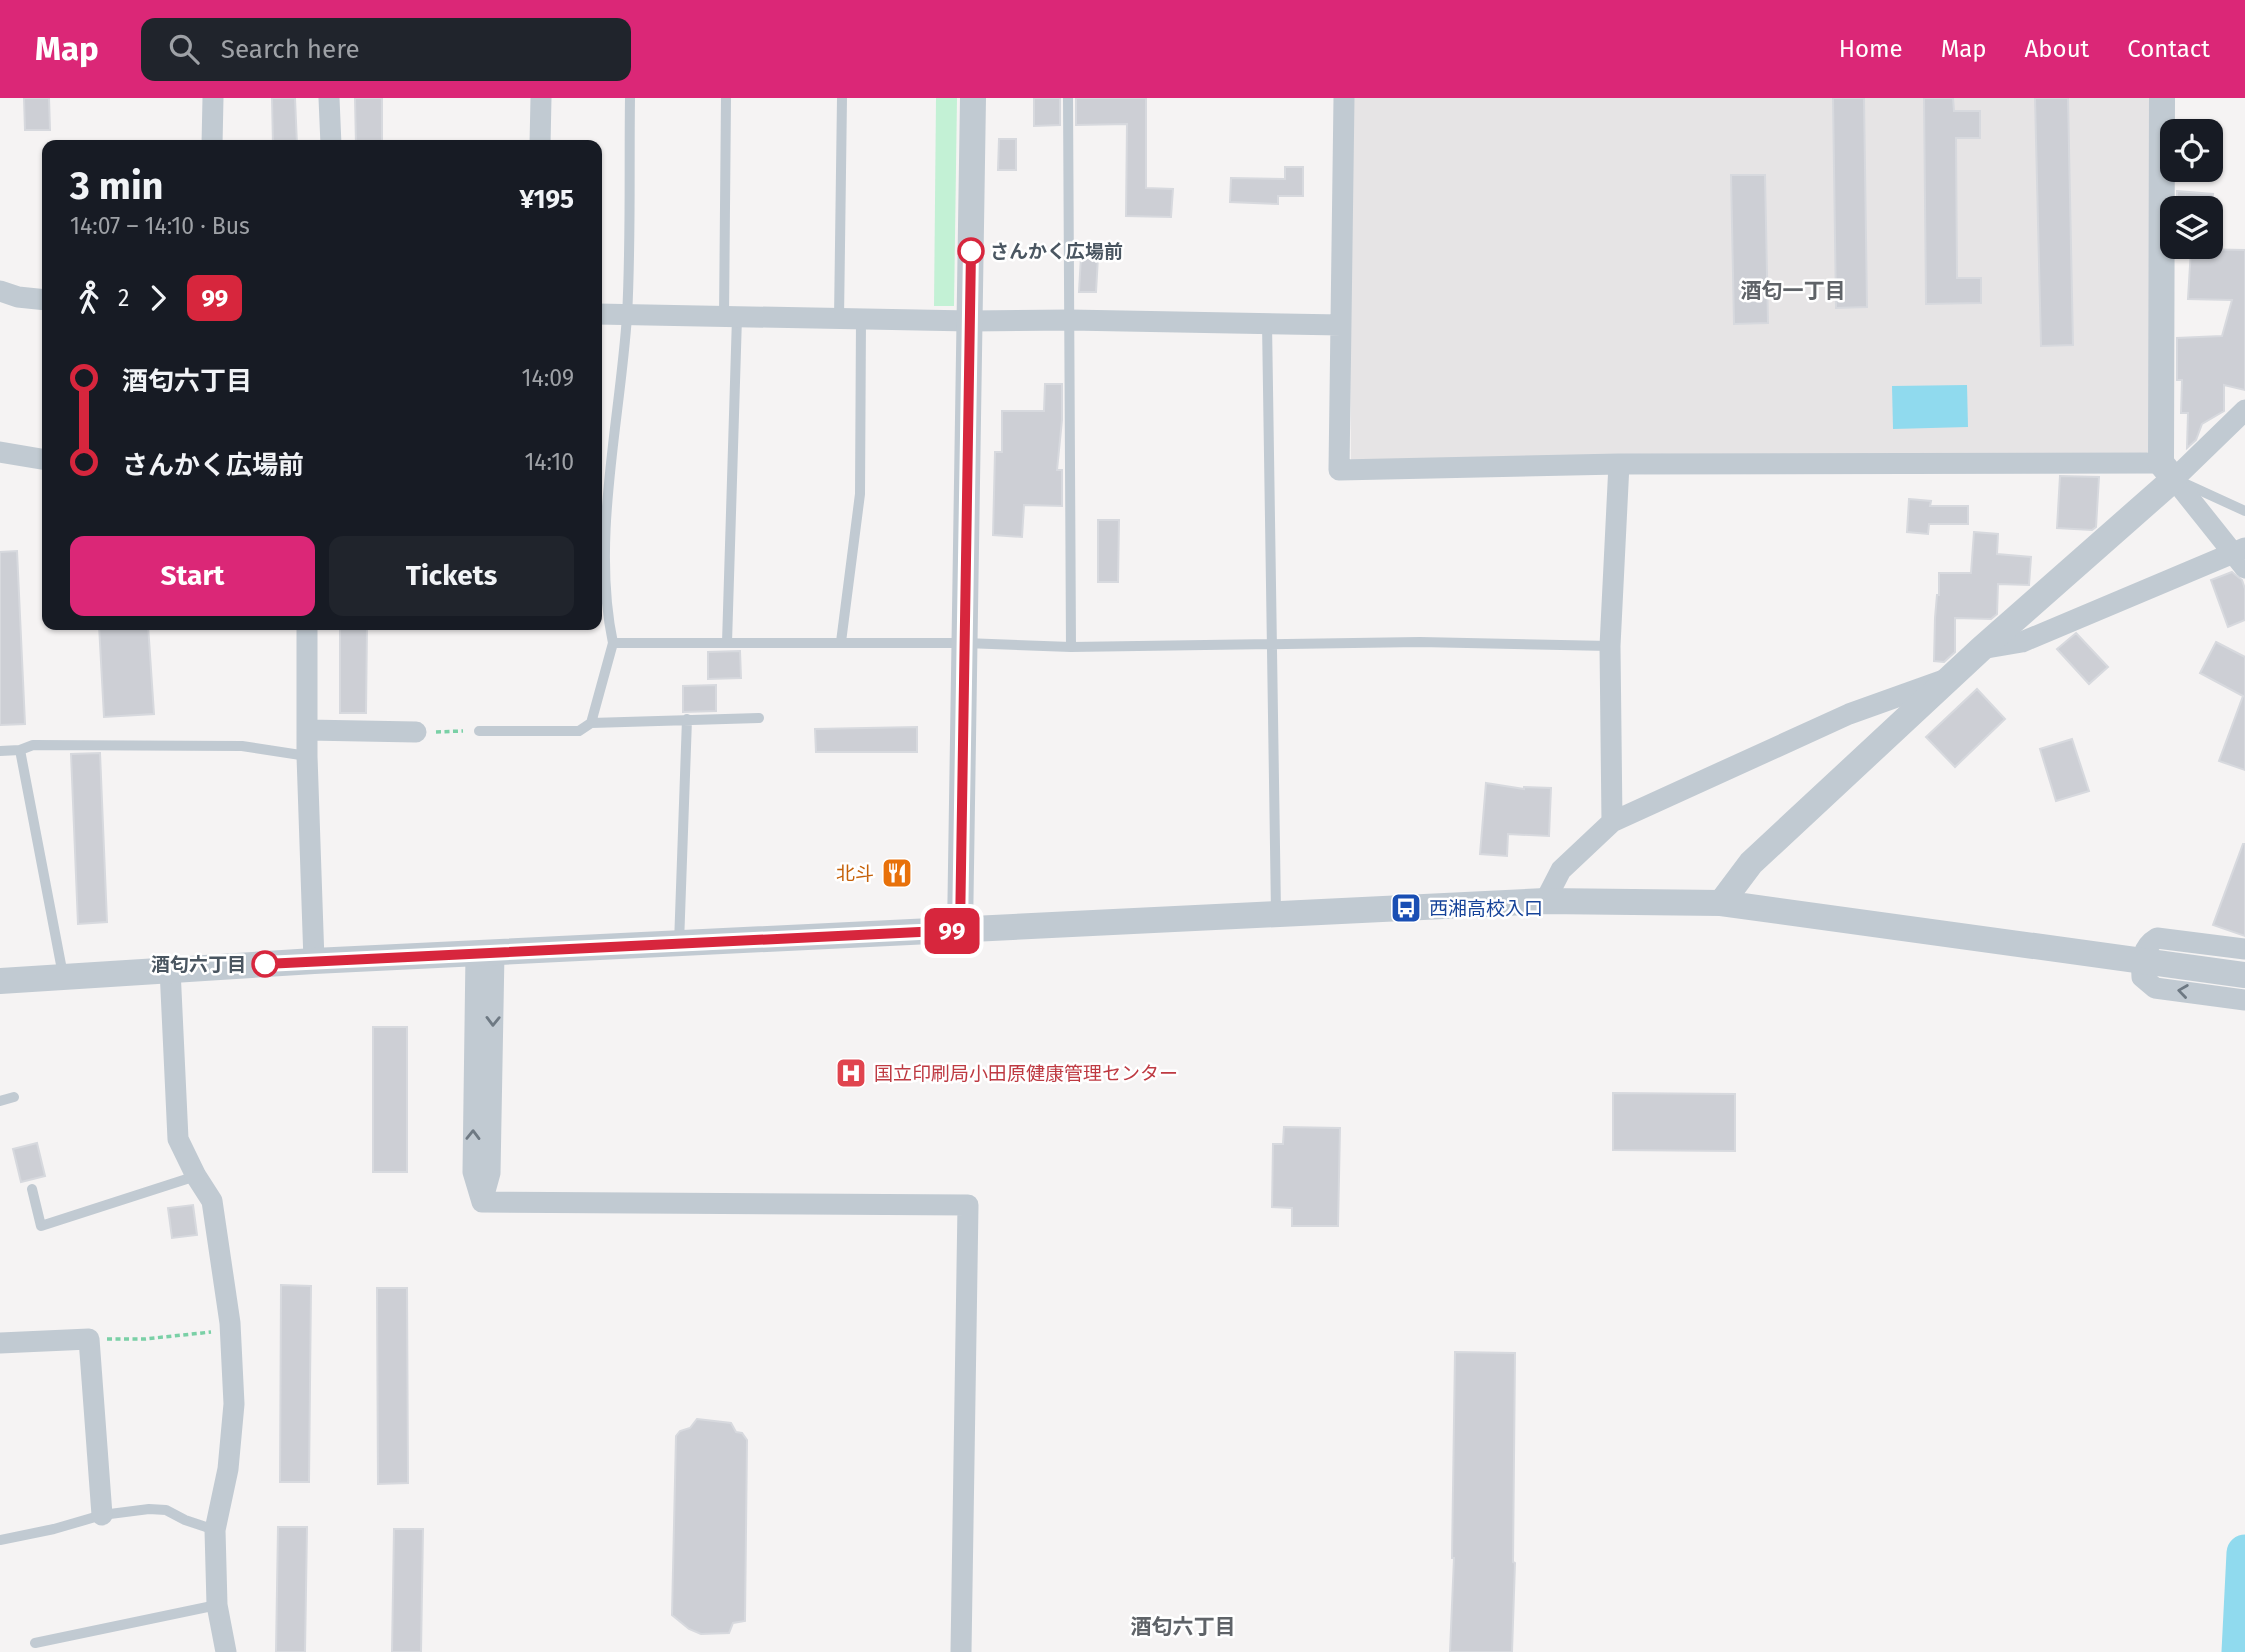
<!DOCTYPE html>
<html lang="en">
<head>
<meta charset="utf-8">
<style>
  body { margin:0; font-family:"Fira Sans","Noto Sans JP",sans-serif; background:#20242c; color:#f1f3f6; height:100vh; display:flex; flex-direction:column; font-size:26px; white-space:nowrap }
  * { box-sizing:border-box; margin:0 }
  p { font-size:23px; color:#9ea1a6 }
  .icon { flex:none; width:38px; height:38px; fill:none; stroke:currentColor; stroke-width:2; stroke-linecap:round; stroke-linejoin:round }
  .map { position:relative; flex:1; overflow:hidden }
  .side { position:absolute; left:42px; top:42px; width:560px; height:490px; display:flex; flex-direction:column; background:#171b24; border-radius:14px; box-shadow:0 2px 5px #0004 }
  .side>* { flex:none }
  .badge { padding:0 14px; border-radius:10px; font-size:24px; line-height:46px }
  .tools { position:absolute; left:2160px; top:21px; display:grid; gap:14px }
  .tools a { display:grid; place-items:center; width:63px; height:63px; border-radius:14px; background:#171b24; box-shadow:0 2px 5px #0004; font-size:35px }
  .map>.badge { position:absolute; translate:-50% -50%; box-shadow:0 0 0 4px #fff }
  .legs { display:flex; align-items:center; gap:10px; height:77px; padding:0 28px; font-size:23px }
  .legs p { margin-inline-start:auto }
  .head { display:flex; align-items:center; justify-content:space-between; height:119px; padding:0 28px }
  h1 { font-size:38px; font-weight:700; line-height:52px }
  .cta { display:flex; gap:14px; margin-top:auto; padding:14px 28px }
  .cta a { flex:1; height:80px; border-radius:14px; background:#db2777; color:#fff; font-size:28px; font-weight:700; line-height:80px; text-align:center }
  .cta a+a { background:#20242c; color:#f1f3f6 }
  ul { padding:0 28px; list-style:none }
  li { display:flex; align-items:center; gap:24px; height:84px; font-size:26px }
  li i { display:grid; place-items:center; width:10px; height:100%; margin:0 9px; background:currentColor }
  li i::after { content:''; width:18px; height:18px; margin:-9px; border:5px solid; border-radius:50%; background:#171b24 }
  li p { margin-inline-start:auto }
  li:first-child i { background:linear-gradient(#0000 50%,currentColor 0) }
  li:last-child i { background:linear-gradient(currentColor 50%,#0000 0) }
  header { display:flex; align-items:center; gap:42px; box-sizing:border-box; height:98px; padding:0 35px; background:#db2777; color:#fff }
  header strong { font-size:33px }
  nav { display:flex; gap:38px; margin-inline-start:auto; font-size:24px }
  .search { width:490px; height:63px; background:#20242c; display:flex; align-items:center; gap:18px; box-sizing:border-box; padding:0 24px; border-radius:14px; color:#9ea1a6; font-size:26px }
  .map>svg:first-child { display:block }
  .education { fill:#e6e4e5 }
  .green { fill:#c3f1d5 }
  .water { fill:#90daee }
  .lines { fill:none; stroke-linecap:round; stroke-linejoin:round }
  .river { stroke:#90daee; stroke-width:37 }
  .building { fill:#cdcfd5; stroke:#d7d9de; stroke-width:2 }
  .path { stroke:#7ad0a6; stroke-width:3.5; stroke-dasharray:5 3.5; stroke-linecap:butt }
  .service { stroke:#c1cad2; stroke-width:10 }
  .minor { stroke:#c1cad2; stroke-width:21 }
  .tertiary { stroke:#c1cad2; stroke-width:26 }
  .oneway { stroke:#6e7983 }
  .line-1-casing { stroke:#fff; stroke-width:16 }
  .line-1 { stroke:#d7263d; stroke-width:10 }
  .stop-1-dot { fill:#fff; stroke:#d7263d; stroke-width:3.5 }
  .labels { text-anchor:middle; stroke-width:5; stroke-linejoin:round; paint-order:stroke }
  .stop-label { font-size:19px; font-weight:bold; fill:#4a5661; stroke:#fff; text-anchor:start }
  .food-label { font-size:19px; fill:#c56008; stroke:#fff; text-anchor:end }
  .transit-label { font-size:19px; fill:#164399; stroke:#fff; text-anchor:start }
  .health-label { font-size:19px; fill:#be3a42; stroke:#fff; text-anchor:start }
  .neighbourhood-label { font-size:21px; font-weight:bold; fill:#5f6368; stroke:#fff }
</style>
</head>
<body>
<header>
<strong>Map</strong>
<div class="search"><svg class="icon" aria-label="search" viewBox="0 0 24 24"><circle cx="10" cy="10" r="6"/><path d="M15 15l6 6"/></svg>Search here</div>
<nav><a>Home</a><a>Map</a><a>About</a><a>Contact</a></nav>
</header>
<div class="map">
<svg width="2245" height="1554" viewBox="0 0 2245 1554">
  <rect width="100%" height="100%" fill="#f5f3f3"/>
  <path class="education" d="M1349,0H2153L2149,352L2146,357L1351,370Z"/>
  <path class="green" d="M936,0H957L954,208H934Z"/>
  <path class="water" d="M1967,287L1968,329L1893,331L1892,288Z"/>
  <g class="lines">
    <path class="river" d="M2240,1554L2245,1455"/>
  </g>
  <path class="building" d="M24,0H49L50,32H25Z
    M272,0H295L297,47H273Z
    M355,0H382V47H356Z
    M1034,0H1060V27L1034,28Z
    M1076,0H1146V90L1173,91L1171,119L1126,118L1127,26L1076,27Z
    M1833,0H1864L1867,209L1836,210Z
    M1924,0H1953L1954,13H1980V40H1956L1957,180H1981V205L1926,206Z
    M2035,0H2068L2073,247L2041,248Z
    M999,41H1016V72H998Z
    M1285,69H1303V98H1278V106L1230,104L1231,80L1285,81Z
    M1731,77H1765L1768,225L1734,226Z
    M2177,93L2213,96L2211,110H2177Z
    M2191,151L2245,152V292L2224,287V313L2202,326L2196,342L2187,350L2188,315H2181L2182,282H2177V240L2222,238L2232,202L2188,201Z
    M1081,158L1098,159L1096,194H1079Z
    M1045,286H1062V322L1057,372H1062V408L1024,407L1022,439L993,437L995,354H1002V313H1044Z
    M2060,378L2099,379L2096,429L2092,432L2057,430Z
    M1909,401L1931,403L1930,408H1968V426H1929L1928,436L1907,434Z
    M1098,422H1119L1118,484H1098Z
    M1974,434L1998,436L1997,456L2031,459L2029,487L1998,486L1997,516L1991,521L1955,520V554L1944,564L1934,563L1935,520L1937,497H1939V475H1971Z
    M17,453L25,626L0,627V454Z
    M2232,474L2242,482L2245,491V522L2228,529L2211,482Z
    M99,527H148L154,616L104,619Z
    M340,527H367L366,615H340Z
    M2076,535L2108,569L2089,586L2057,551Z
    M2216,544L2245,559V672L2219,663L2243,598L2200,575Z
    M740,553L741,580L708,581V554Z
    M716,587V613L683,614V588Z
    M1977,591L2005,621L1955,669L1926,639Z
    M917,629V654H816L815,631Z
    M2072,641L2089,693L2056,703L2040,651Z
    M100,655L107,824L78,826L71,656Z
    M1486,685L1524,691V689L1551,690L1549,738L1508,736L1507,758L1480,756Z
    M2243,746H2245V838L2213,827Z
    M373,929H407V1074H373Z
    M1613,995L1735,996V1053L1613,1052Z
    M1284,1029L1340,1030L1338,1128H1292V1110L1272,1109L1273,1046H1283Z
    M37,1045L45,1078L21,1084L13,1051Z
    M193,1107L197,1137L172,1140L168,1110Z
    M281,1187L311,1188L309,1384H280Z
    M377,1190H407L408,1385L378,1386Z
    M1455,1254L1515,1255L1513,1464L1515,1465L1512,1554H1450L1454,1460H1452Z
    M697,1321L731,1325L736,1334L742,1335L747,1342L745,1523L733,1525L729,1535L701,1536L689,1531L672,1517L676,1338L680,1333L690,1330Z
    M278,1429H307L305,1554H276Z
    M394,1431H423L421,1554H392Z"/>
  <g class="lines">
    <path class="path" d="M436,634L463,633
      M107,1241H145L211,1234"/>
    <path class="service" d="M630,0C629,72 631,146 627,218C620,323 591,442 613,545H965L1071,549L1420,544L1610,548
      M1068,0L1071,549
      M724,219L726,0
      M839,221L842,0
      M1267,225L1276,814
      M2184,385L2245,413
      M841,544L860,396L861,221
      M613,545L591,625L759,620
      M727,545L737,219
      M479,633H579L591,625
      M20,652L33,647L242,648L307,658
      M0,653L20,652L63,877
      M679,846L687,621
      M0,1003L14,999
      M32,1091L41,1128L196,1078
      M0,1442L54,1431L102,1417L149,1411L166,1412L185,1422L215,1432
      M35,1545L217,1507"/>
    <path class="minor" d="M329,0L331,47
      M1344,0L1339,372L1619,366L1610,548L1612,724
      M212,47L213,0
      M540,47L541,0
      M0,193L18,199L47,202
      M597,216L970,223L1070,222L1341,227
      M2245,312L2174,381L2245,470
      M0,354L47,362
      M1619,366L2161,365
      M307,527V658L314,863
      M1981,551L2022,544L2245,450
      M307,632L416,634
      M1545,803L1561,772L1612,724L1849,616L1944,582
      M2245,851L2157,840C2142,849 2141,863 2142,879L2155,890L2245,902
      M476,856L473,1074L482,1104
      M170,871L178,1041L196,1078L212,1103L230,1225L234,1306L228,1371L215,1432L217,1507L226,1554
      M482,1104L968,1107L961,1554
      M482,1104L490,1075L494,855
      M0,1245L89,1241L102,1417"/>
    <path class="tertiary" d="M1721,805L1751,765L1981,551L2174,381L2161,365L2162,0
      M960,833L973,0
      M0,883L314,863L1545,803L1721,805L2245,877"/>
  </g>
  <defs><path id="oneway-chevron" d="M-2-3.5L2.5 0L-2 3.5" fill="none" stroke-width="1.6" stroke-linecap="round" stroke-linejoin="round" transform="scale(1.75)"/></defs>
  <g class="oneway">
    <use href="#oneway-chevron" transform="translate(2183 893) rotate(-172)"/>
    <use href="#oneway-chevron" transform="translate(493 923) rotate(91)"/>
    <use href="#oneway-chevron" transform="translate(473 1037) rotate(-89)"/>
  </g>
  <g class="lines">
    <g class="line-1-casing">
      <path id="line-1" d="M265,866L960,832L971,153"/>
    </g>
    <use href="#line-1" class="line-1"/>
  </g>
  <defs>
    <g id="restaurant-square" transform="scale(1.575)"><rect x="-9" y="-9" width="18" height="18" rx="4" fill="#e8710a" stroke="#fff"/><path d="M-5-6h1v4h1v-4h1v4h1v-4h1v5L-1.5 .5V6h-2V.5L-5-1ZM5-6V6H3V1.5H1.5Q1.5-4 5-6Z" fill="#fff"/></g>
    <g id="bus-square" transform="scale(1.575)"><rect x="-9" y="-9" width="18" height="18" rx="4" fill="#1a4fb4" stroke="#fff"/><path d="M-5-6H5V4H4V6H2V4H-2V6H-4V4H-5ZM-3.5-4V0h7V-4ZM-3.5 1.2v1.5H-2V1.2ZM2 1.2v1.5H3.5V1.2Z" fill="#fff"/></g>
    <g id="hospital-square" transform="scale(1.575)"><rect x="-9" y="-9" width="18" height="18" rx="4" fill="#e0444e" stroke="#fff"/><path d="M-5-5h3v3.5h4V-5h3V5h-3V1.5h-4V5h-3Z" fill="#fff"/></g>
  </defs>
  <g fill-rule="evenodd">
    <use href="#restaurant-square" x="897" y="775"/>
    <use href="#bus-square" x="1406" y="810"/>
    <use href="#hospital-square" x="851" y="975"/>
  </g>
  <g class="stop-1-dot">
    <circle cx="971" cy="153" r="12"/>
    <circle cx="265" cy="866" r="12"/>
  </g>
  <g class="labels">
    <g class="stop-label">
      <text x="990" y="160">さんかく広場前</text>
      <text x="246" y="873" text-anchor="end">酒匂六丁目</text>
    </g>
    <g class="food-label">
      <text x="874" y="782">北斗</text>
    </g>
    <g class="transit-label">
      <text x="1429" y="817">西湘高校入口</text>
    </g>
    <g class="health-label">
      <text x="874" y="982">国立印刷局小田原健康管理センター</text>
    </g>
    <g class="neighbourhood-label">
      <text x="1793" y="200">酒匂一丁目</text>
      <text x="1183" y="1536">酒匂六丁目</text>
    </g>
  </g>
</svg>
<div class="tools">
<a><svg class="icon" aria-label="locate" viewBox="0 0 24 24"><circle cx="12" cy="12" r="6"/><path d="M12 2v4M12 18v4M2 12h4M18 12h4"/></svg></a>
<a><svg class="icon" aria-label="layers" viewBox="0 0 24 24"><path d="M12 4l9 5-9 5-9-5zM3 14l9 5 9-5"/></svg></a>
</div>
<b class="badge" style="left:952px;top:833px;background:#d7263d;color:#fff">99</b>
<section class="side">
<div class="head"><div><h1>3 min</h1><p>14:07 – 14:10 · Bus</p></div><b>¥195</b></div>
<div class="legs"><svg class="icon" aria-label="walk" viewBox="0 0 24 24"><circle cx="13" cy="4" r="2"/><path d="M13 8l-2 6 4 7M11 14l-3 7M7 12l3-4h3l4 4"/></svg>2<svg class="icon" aria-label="forward" viewBox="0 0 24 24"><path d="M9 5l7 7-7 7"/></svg><b class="badge" style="background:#d7263d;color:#fff">99</b></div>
<ul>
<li><i style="color:#d7263d"></i><b>酒匂六丁目</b><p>14:09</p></li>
<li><i style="color:#d7263d"></i><b>さんかく広場前</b><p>14:10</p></li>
</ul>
<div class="cta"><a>Start</a><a>Tickets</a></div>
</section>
</div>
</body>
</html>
